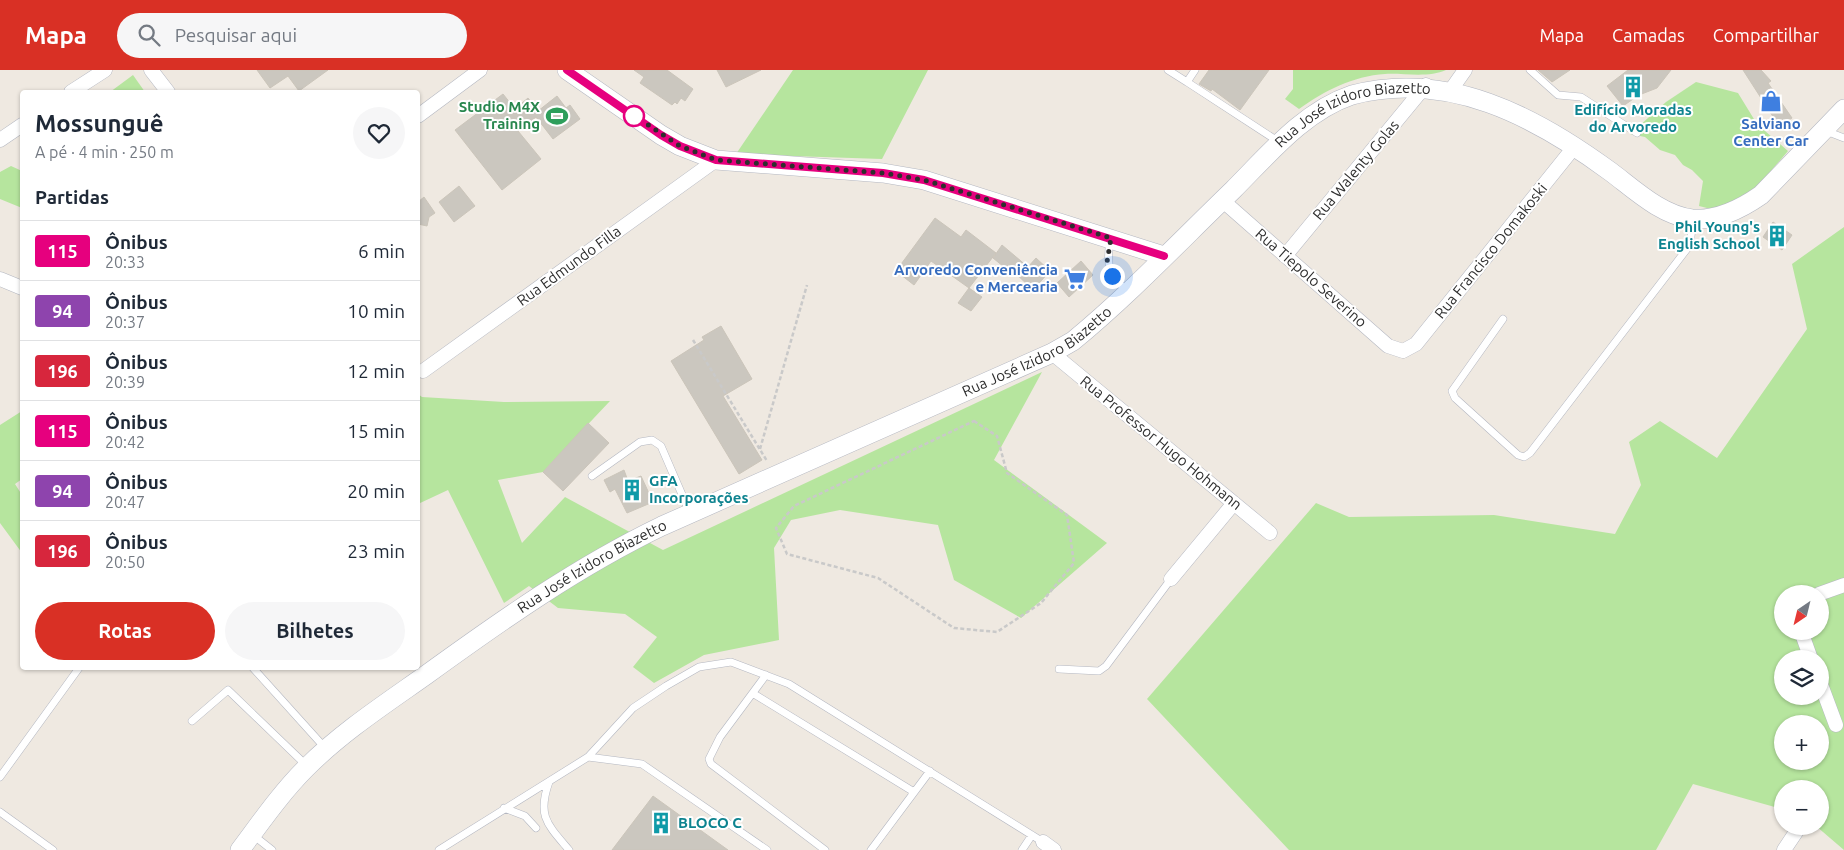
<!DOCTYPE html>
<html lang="pt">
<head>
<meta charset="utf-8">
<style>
  body { margin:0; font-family:Ubuntu,sans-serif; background:#f6f6f7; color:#1f2937; height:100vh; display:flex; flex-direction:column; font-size:19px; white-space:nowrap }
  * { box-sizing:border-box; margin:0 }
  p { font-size:16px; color:#747a83 }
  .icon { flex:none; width:28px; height:28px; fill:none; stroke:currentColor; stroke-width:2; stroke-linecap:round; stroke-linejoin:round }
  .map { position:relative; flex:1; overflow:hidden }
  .details { position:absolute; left:20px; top:20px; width:400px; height:580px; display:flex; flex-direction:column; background:#fff; border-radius:5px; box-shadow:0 1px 4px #0004 }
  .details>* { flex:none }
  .badge { padding:0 10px; border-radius:4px; font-size:18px; line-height:32px }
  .needle { width:32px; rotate:215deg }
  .fabs { position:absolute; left:1774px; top:515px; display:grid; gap:10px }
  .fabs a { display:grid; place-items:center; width:55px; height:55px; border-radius:50%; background:#fff; box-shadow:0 1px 4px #0004; font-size:25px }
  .you { position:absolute; width:25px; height:25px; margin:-12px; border:4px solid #fff; border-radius:50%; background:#1a73e8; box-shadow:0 0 0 8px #1a73e833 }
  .map>.badge { position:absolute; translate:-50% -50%; box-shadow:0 0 0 2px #fff }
  h2 { padding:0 15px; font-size:19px; line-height:45px }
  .round { display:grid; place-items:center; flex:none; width:52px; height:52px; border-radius:26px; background:#f6f6f7 }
  .summary { display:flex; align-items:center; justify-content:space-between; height:85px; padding:0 15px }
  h1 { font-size:24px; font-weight:700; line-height:38px }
  .action { display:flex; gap:10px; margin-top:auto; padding:10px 15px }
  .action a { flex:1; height:58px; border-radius:30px; background:#d93025; color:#fff; font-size:20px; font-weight:700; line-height:58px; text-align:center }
  .action a+a { background:#f6f6f7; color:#1f2937 }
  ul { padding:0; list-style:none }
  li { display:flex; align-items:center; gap:15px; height:60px; padding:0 15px; border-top:1px solid #e0e1e3 }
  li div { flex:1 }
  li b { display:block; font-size:19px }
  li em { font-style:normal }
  li .badge { min-width:55px; font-weight:700; text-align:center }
  header { display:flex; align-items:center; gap:30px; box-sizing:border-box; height:70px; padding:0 25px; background:#d93025; color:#fff }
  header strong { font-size:24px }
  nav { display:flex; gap:28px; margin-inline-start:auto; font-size:18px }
  .search { width:350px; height:45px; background:#f6f6f7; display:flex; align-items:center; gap:12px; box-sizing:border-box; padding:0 18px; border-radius:28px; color:#747a83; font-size:19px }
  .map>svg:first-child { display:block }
  .green { fill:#b6e59e; fill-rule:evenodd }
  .building { fill:#cbc7bf; stroke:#cbc5ba }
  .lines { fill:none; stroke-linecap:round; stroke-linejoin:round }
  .lane-casing { stroke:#b4b7c1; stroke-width:8 }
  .street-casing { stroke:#b4b7c1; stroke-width:15 }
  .secondary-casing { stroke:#b4b7c1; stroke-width:20 }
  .path { stroke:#c9c9c9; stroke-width:2.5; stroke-dasharray:4 2.5; stroke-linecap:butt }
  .lane { stroke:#fff; stroke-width:7 }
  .street { stroke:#fff; stroke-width:14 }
  .secondary { stroke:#fff; stroke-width:19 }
  .line-casing { stroke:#fff; stroke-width:11 }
  .line { stroke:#e6007e; stroke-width:8 }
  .walk { stroke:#2e2e2e; stroke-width:5; stroke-dasharray:0 9 }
  .stop-dot { fill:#fff; stroke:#e6007e; stroke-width:2.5 }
  .labels { text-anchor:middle; stroke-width:4; stroke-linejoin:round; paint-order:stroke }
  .leisure-label { font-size:15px; font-weight:bold; fill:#27864d; stroke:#fff; text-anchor:end }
  .culture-label { font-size:15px; font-weight:bold; fill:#0d838f; stroke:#fff; text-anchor:start }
  .street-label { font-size:15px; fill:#2e2e2e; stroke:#fff }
  .shop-label { font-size:15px; font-weight:bold; fill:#366cbe; stroke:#fff }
</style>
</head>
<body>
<header>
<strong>Mapa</strong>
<div class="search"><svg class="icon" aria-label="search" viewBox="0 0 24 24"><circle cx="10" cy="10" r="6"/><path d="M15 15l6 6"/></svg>Pesquisar aqui</div>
<nav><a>Mapa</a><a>Camadas</a><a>Compartilhar</a></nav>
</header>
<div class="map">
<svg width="1844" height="780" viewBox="0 0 1844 780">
  <rect width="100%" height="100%" fill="#efe9e1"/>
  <path class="green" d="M793,0H928L882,89L736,84Z
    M1293,0H1446C1429,8 1404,3 1385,4C1353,6 1324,21 1299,39L1285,29L1293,19Z
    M133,5L145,22H110Z
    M1696,12L1738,23L1757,54L1788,81L1752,123L1715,140L1699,136L1703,111L1692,100L1683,95L1675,85L1660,80L1645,67L1630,64L1666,32Z
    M11,96L22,101V138L0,129V102Z
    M1844,157V780L1816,756H1820V719H1782V739L1693,714L1656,780H1289L1147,629L1316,433L1349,447L1494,445L1615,464L1641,415L1629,372L1660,351L1717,388L1807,259L1792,194ZM1782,524H1820V561H1782ZM1782,589H1820V626H1782ZM1782,654H1820V691H1782Z
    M1042,302L994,390L1107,473L1021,548L954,510L938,455L840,440L791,450L774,478L779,570L704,585L654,613L633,597L657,567L625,544L558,538L529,516L504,533L448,420L418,434V324L422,327L504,332L610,331L543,402L498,410L522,473L565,427L663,480Z
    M22,341V409L15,414L22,425V483L0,453V355Z"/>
  <path class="building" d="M257,0H328L299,21L288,6L270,18Z
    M634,0H667L693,19L685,31L681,28L677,34L675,32L672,35L640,13L644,7Z
    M717,0H761L726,17Z
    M1209,0H1269L1240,40L1212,19L1211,21L1199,14Z
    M1538,0H1570L1552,12Z
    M1628,0H1671L1657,18L1639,25L1623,36L1607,16Z
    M1743,0H1761L1771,11L1768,13L1792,48L1779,56Z
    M503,24L515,39L528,28L538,41L557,26L566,38L570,35L580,49L553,69L536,47L518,61L541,89L502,120L455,60Z
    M459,116L475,136L454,152L439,132Z
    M424,127L435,143L429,147L427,156L418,154V132Z
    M935,148L961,167L966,160L996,183L969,218L931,191L914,215L896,201Z
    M1773,152L1792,165L1782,180L1763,167Z
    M1002,175L1028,197L1036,188L1050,201L1033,220L1011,199L1009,201L993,188Z
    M1081,191L1093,205L1069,227L1057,213Z
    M969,218L982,227L971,241L958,233Z
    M721,256L752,309L723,326L762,390L739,404L671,291L704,270L702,267Z
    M588,353L609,373L563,421L543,402Z
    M624,400L628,411L641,406L653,432L627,443L615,419L610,422L604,410Z
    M653,726L728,780H612Z"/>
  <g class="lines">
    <g class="lane-casing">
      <path id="lane" d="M1168,0L1187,12
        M1195,0L1187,12L1279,72
        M1530,0L1558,25L1581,27L1637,63
        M1826,61L1844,68
        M1110,171C1106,197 1109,202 1126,221
        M1503,249L1452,321L1455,328L1518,385L1524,387L1530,383L1690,175L1693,149
        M592,406L640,372L652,370L661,376L690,443
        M253,598L326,679
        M1059,599L1099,601L1106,596L1171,509
        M766,605L720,667L709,689L711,694L825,780
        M754,624L914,722
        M192,651L228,620L307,696
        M588,687L642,694L767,780
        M0,707L79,598
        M549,712C537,746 547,754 569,780
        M504,738L525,746L536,758
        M0,742L53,780
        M253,765L272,780
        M439,780L588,687L633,638L666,616L699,597L731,592L789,614L1043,772
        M871,780L930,701
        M1022,780L1032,765"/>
    </g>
    <g class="street-casing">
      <path id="street" d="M151,0L168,22
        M1453,17L1465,0
        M71,22L105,0
        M418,46L480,0
        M0,70L22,55
        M1222,130L1388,276L1403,281L1416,274L1575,76
        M1285,186L1426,15
        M0,209L22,218
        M1052,283L1270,463
        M423,301L716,90
        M1171,509L1234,433
        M1819,524L1844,515
        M1801,561L1811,589
        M1820,612L1836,655
        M1043,772L1054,780
        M1784,780L1796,762"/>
    </g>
    <g class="secondary-casing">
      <g id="secondary">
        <path d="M567,0L661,65L680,76L716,90L883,103L924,110L1164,186"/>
        <path id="s1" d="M240,780C261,752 281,723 306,698C342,662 385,634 426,605C502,550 577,497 662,456L1052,283L1073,271C1129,225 1181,170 1233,120C1268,85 1304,41 1352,25C1448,0 1535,46 1611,102C1635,120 1661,145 1692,149C1718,151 1741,139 1761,125L1844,39"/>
      </g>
    </g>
    <path class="path" d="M693,270L767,391
      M974,351L997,366L1007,403L1067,445L1074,493L1041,533L997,562L954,558L878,508L787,484L776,458L794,436Z
      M760,379L807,215"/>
    <use href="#lane" class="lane"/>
    <use href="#street" class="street"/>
    <use href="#secondary" class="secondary"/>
  </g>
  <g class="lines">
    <g class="line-casing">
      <path id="line" d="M567,0L661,65L680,76L716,90L883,103L924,110L1164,186"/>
    </g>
    <use href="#line" class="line"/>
    <path class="walk" d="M634,46L630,43L680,76L716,90L883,103L924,110L1111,168L1107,192L1112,206"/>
  </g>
  <defs>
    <g id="building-bare" transform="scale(1.725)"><path d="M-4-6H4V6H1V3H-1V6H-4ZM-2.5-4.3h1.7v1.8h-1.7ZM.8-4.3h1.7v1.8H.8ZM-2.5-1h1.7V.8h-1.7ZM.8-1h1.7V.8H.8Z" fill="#0f9aa8" stroke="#fff" stroke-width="2.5" paint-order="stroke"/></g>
    <g id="shop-bare" transform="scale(1.725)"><path d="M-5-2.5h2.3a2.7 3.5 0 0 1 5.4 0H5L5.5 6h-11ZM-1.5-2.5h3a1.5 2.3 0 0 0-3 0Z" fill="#3f7fe0" stroke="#fff" stroke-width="2.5" paint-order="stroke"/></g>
    <g id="stadium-bare" transform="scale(1.725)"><path d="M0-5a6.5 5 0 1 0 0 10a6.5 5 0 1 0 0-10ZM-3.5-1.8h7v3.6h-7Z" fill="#2e9e5b" stroke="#fff" stroke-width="2.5" paint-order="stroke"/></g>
    <g id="supermarket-bare" transform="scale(1.725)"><path d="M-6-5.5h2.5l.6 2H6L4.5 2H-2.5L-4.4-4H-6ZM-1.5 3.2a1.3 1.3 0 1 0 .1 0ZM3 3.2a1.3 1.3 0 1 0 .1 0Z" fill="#3f7fe0" stroke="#fff" stroke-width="2.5" paint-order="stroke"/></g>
  </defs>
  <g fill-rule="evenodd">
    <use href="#building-bare" x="1633" y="17"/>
    <use href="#shop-bare" x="1771" y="31"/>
    <use href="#stadium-bare" x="557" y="46"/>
    <use href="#building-bare" x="1777" y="166"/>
    <use href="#supermarket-bare" x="1075" y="209"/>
    <use href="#building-bare" x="632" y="420"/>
    <use href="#building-bare" x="661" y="753"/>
  </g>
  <circle class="stop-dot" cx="634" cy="46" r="10"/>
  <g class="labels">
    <g class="leisure-label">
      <text x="540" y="42">Studio M4X<tspan x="540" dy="17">Training</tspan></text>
    </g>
    <g class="culture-label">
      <text x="1633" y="45" text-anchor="middle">Edifício Moradas<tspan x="1633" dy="17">do Arvoredo</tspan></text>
      <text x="1760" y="162" text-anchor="end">Phil Young's<tspan x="1760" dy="17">English School</tspan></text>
      <text x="649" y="416">GFA<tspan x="649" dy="17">Incorporações</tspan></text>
      <text x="678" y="758">BLOCO C</text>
    </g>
    <g class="street-label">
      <text dy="5" stroke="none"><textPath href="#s1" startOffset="1356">Rua José Izidoro Biazetto</textPath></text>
      <text transform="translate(1356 100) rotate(-50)" y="5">Rua Walenty Golas</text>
      <text transform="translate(1491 181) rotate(-51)" y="5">Rua Francisco Domakoski</text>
      <text transform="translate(569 196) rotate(-36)" y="5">Rua Edmundo Filla</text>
      <text transform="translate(1311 208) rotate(41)" y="5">Rua Tiepolo Severino</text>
      <text dy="5" stroke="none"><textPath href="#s1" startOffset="951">Rua José Izidoro Biazetto</textPath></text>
      <text transform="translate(1161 373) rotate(39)" y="5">Rua Professor Hugo Hohmann</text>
      <text dy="5" stroke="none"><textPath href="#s1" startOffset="456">Rua José Izidoro Biazetto</textPath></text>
    </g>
    <g class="shop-label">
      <text x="1771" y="59">Salviano<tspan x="1771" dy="17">Center Car</tspan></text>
      <text x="1058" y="205" text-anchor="end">Arvoredo Conveniência<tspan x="1058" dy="17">e Mercearia</tspan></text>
    </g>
  </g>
</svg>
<div class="fabs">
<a><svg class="needle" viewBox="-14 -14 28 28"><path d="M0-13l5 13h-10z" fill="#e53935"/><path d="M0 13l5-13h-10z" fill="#747a83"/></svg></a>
<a><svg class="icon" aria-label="layers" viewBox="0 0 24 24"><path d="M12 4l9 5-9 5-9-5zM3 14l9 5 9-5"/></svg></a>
<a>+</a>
<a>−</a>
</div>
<div class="you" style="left:1112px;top:206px"></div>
<section class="details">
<div class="summary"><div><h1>Mossunguê</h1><p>A pé · 4 min · 250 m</p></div><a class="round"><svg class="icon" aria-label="heart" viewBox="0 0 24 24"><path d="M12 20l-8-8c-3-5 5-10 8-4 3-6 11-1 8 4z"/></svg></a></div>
<h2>Partidas</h2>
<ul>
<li><span class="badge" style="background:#e6007e;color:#fff">115</span><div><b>Ônibus</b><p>20:33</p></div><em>6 min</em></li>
<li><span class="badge" style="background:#8e44ad;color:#fff">94</span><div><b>Ônibus</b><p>20:37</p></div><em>10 min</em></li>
<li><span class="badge" style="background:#d7263d;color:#fff">196</span><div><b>Ônibus</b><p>20:39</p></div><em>12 min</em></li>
<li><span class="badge" style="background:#e6007e;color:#fff">115</span><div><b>Ônibus</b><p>20:42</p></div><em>15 min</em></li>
<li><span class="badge" style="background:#8e44ad;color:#fff">94</span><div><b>Ônibus</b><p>20:47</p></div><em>20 min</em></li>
<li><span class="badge" style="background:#d7263d;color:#fff">196</span><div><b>Ônibus</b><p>20:50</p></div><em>23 min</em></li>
</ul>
<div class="action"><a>Rotas</a><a>Bilhetes</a></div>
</section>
</div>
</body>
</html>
